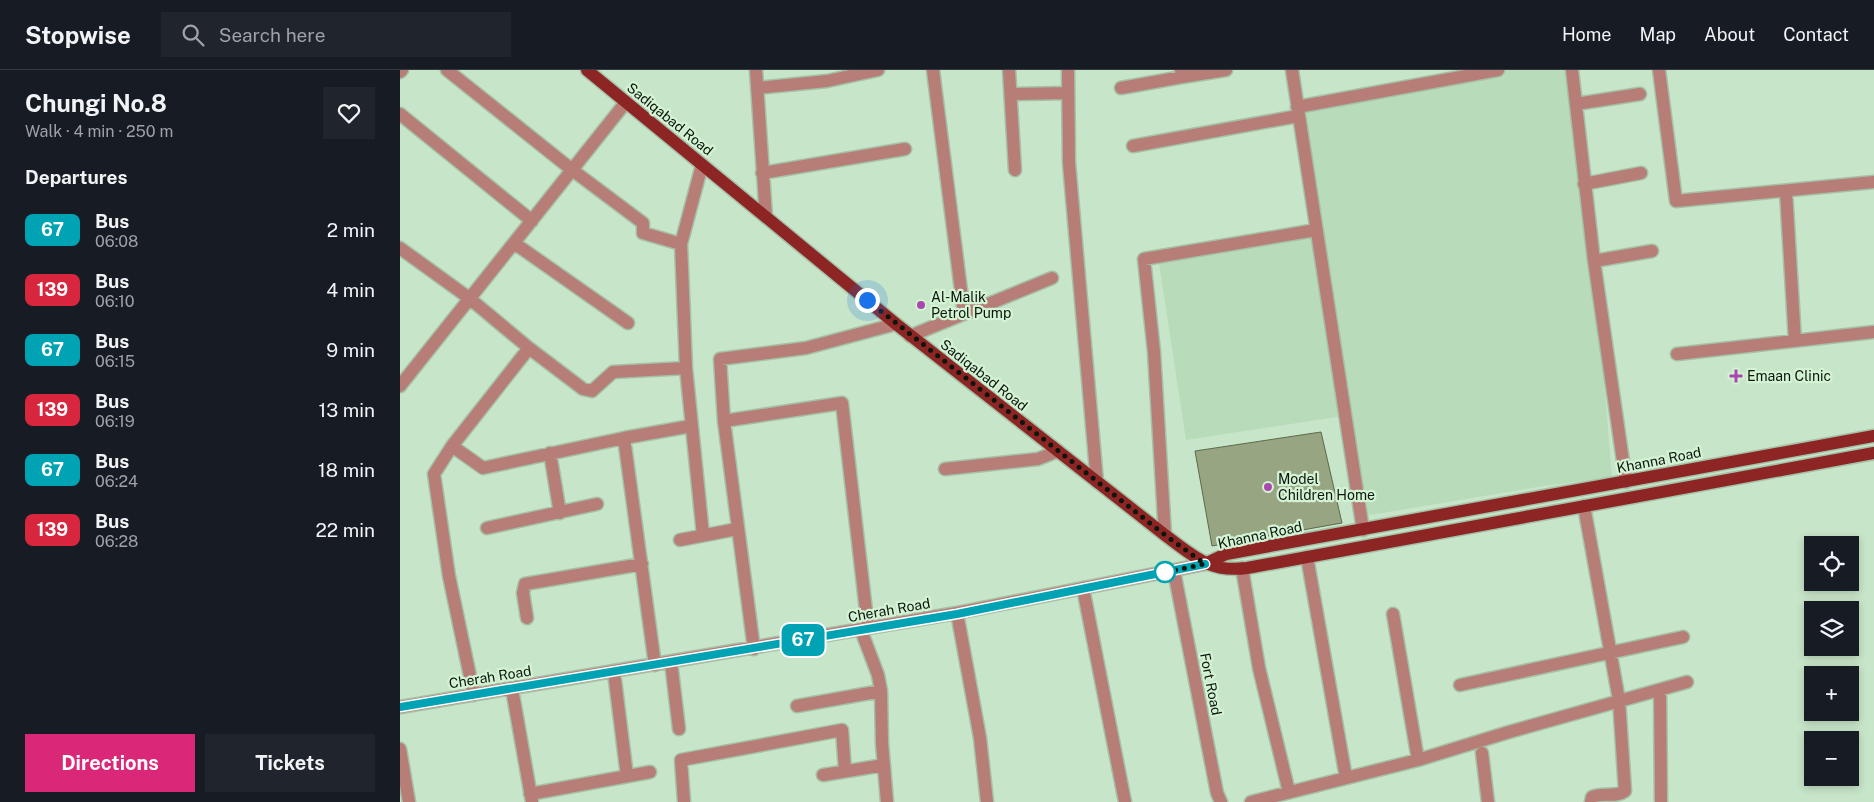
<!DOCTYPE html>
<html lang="en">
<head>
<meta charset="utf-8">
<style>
  body { margin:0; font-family:"Public Sans",sans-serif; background:#20242c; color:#f1f3f6; height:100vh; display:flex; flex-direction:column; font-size:19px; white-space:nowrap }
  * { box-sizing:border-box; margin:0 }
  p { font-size:16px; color:#9ea1a6 }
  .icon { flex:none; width:28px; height:28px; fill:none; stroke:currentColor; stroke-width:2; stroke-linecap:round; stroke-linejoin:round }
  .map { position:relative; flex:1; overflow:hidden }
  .drawer { display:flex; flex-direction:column; background:#171b24; width:400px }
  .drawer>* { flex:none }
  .badge { padding:0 10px; border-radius:8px; font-size:18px; line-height:32px }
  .buttons { position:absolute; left:1404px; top:466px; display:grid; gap:10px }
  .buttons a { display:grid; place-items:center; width:55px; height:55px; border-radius:0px; background:#171b24; box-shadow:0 2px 8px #0003; font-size:25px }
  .you { position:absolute; width:25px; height:25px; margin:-12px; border:4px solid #fff; border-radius:50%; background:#1a73e8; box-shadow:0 0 0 8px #1a73e833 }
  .map>.badge { position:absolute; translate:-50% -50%; box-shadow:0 0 0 2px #fff }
  h2 { padding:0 25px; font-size:19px; line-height:45px }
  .round { display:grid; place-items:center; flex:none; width:52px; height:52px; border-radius:0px; background:#20242c }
  .summary { display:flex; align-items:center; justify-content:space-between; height:85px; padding:0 25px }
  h1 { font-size:24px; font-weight:700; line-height:38px }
  .primary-button { display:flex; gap:10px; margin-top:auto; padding:10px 25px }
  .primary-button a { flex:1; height:58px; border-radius:0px; background:#db2777; color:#fff; font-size:20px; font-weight:700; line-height:58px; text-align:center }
  .primary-button a+a { background:#20242c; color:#f1f3f6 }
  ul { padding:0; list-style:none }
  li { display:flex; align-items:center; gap:15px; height:60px; padding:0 25px }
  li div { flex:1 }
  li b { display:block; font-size:19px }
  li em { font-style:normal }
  li .badge { min-width:55px; font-weight:700; text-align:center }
  header { display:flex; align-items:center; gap:30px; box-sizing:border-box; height:70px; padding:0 25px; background:#171b24; border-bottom:1px solid #363941 }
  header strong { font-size:24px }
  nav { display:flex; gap:28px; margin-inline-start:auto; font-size:18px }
  .search { width:350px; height:45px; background:#20242c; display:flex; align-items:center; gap:12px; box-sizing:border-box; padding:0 18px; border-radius:0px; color:#9ea1a6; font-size:19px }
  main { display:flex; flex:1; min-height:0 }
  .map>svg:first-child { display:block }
  .built { fill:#b8dcb9 }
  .building { fill:#97a582; stroke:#5d6a4a }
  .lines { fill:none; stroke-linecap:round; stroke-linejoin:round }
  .minor-casing { stroke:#a5c0a6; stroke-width:15 }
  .major-casing { stroke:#a5c0a6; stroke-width:15 }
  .minor { stroke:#b77d77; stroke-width:12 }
  .major { stroke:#8c2524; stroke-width:12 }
  .line-casing { stroke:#fff; stroke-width:11 }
  .line { stroke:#00a3b4; stroke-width:8 }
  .walk { stroke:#0c160c; stroke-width:5; stroke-dasharray:0 9 }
  .poi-dot { fill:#aa48af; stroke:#d4f3d5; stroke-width:2 }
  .stop-dot { fill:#fff; stroke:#00a3b4; stroke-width:2.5 }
  .labels { text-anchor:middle; stroke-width:4.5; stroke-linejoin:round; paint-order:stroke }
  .street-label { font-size:14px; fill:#0c160c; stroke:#d4f3d5 }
  .poi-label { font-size:14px; fill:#0c160c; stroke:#d4f3d5; text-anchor:start }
</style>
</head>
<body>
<header>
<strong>Stopwise</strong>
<div class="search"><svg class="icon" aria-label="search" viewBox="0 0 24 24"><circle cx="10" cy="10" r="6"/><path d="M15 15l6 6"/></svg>Search here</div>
<nav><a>Home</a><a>Map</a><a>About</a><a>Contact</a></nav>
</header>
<main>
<section class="drawer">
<div class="summary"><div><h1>Chungi No.8</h1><p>Walk · 4 min · 250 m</p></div><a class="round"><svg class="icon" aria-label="heart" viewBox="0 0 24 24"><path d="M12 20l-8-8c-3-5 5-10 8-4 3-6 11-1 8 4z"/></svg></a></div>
<h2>Departures</h2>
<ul>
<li><span class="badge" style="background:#00a3b4;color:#fff">67</span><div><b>Bus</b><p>06:08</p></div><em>2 min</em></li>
<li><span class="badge" style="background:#d7263d;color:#fff">139</span><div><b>Bus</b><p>06:10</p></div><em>4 min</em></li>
<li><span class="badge" style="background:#00a3b4;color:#fff">67</span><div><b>Bus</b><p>06:15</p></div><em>9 min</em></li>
<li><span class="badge" style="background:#d7263d;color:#fff">139</span><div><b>Bus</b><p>06:19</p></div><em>13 min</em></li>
<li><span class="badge" style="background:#00a3b4;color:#fff">67</span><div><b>Bus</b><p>06:24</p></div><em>18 min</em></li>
<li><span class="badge" style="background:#d7263d;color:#fff">139</span><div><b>Bus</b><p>06:28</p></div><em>22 min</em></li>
</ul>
<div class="primary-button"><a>Directions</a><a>Tickets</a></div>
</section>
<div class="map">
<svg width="1474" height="732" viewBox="0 0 1474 732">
  <rect width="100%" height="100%" fill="#c7e5c8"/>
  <path class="built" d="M1098,0H1172L1194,191L1212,407L1144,416L964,446L943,346L786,370L759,193L916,163L897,37Z"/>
  <path class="building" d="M921,362L942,453L812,476L795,381Z"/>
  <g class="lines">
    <g class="minor-casing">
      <path id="minor" d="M47,0L171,99L243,153V163L281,174
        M356,0L366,147
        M533,0L564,244
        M609,0L615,100
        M668,0L669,93L697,412
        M781,0L782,7L826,0
        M892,0L963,460
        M1172,0L1194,191L1226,412
        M1259,0L1276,131L1474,112
        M0,2L2,0
        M357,18L427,11L478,0
        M721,18L782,7
        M611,24L667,23
        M1176,34L1240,24
        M897,37L1098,0
        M0,44L132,151
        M733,76L898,46
        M302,95L281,174L286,298L303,465
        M362,103L505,79
        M1184,114L1241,103
        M1386,121L1395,271
        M114,173L228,253
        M0,178L69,228L129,278
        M1194,191L1252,181
        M510,266L652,208
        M1277,284L1474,262
        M0,316L226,32
        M324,351L442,333L468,558
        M224,368L255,595
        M52,376L83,398L224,368L291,356
        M150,383L160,443
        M545,399L638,389L658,381
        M1184,436L1219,630L1225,721C1216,728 1202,722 1192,727L1191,732
        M87,458L197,434
        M765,465L754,282L744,189L916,160
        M280,470L337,459
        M907,487L946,708
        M842,498L859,598L889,722
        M774,501L817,723L821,732
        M683,518L725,732
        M557,543L580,668L587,732
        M993,544L1018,690
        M127,548L123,523L125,514L242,494
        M461,560L478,605L481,621L482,673L487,732
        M354,579L324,351L320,289L406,278L496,254
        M271,592L279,659
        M214,602L227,706
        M1060,615L1283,567
        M112,619L132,732
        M1260,620L1261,732
        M74,625L49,506L34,404L52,376L129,278L183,319L192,321L213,302L286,298
        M397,636L481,621
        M0,637L557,543L805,494
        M0,679L9,732
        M1082,683L1088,732
        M423,705L484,695
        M130,724L250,702
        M284,732L281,690L442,660L445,700
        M851,732L1018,690L1109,662L1287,612"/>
    </g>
    <g class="major-casing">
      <path id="major" d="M187,0L496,254L765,465C793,486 810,503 847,498L1474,383
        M805,494L826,484L1474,366"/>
    </g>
    <use href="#minor" class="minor"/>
    <use href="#major" class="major"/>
  </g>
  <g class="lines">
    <g class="line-casing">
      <path id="line" d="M0,637L557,544L805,494"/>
    </g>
    <use href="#line" class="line"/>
    <path class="walk" d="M467,230L765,465L805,494L756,504L765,502"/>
  </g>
  <g class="poi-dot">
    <circle cx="521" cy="235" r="5"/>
    <path d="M1333.5 298.5h5v5h5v5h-5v5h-5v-5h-5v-5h5z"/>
    <circle cx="868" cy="417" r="5"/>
  </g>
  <circle class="stop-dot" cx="765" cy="502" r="10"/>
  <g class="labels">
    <g class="street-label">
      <text transform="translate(270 49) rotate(39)" y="5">Sadiqabad Road</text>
      <text transform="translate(584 305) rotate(38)" y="5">Sadiqabad Road</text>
      <text transform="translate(1259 390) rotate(-11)" y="5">Khanna Road</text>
      <text transform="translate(860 465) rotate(-12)" y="5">Khanna Road</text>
      <text transform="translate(489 540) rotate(-10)" y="5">Cherah Road</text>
      <text transform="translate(90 607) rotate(-9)" y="5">Cherah Road</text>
      <text transform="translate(811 614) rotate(79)" y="5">Fort Road</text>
    </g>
    <g class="poi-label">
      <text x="531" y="232">Al-Malik<tspan x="531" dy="16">Petrol Pump</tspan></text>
      <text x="1347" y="311">Emaan Clinic</text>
      <text x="878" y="414">Model<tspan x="878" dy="16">Children Home</tspan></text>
    </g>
  </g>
</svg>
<div class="buttons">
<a><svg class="icon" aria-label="locate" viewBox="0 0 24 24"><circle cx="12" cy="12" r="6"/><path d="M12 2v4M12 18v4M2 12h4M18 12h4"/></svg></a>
<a><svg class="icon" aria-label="layers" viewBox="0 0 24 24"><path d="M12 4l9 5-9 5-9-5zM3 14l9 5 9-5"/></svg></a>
<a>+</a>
<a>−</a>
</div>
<div class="you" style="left:467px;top:230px"></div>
<b class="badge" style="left:403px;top:570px;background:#00a3b4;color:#fff">67</b>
</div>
</main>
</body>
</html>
